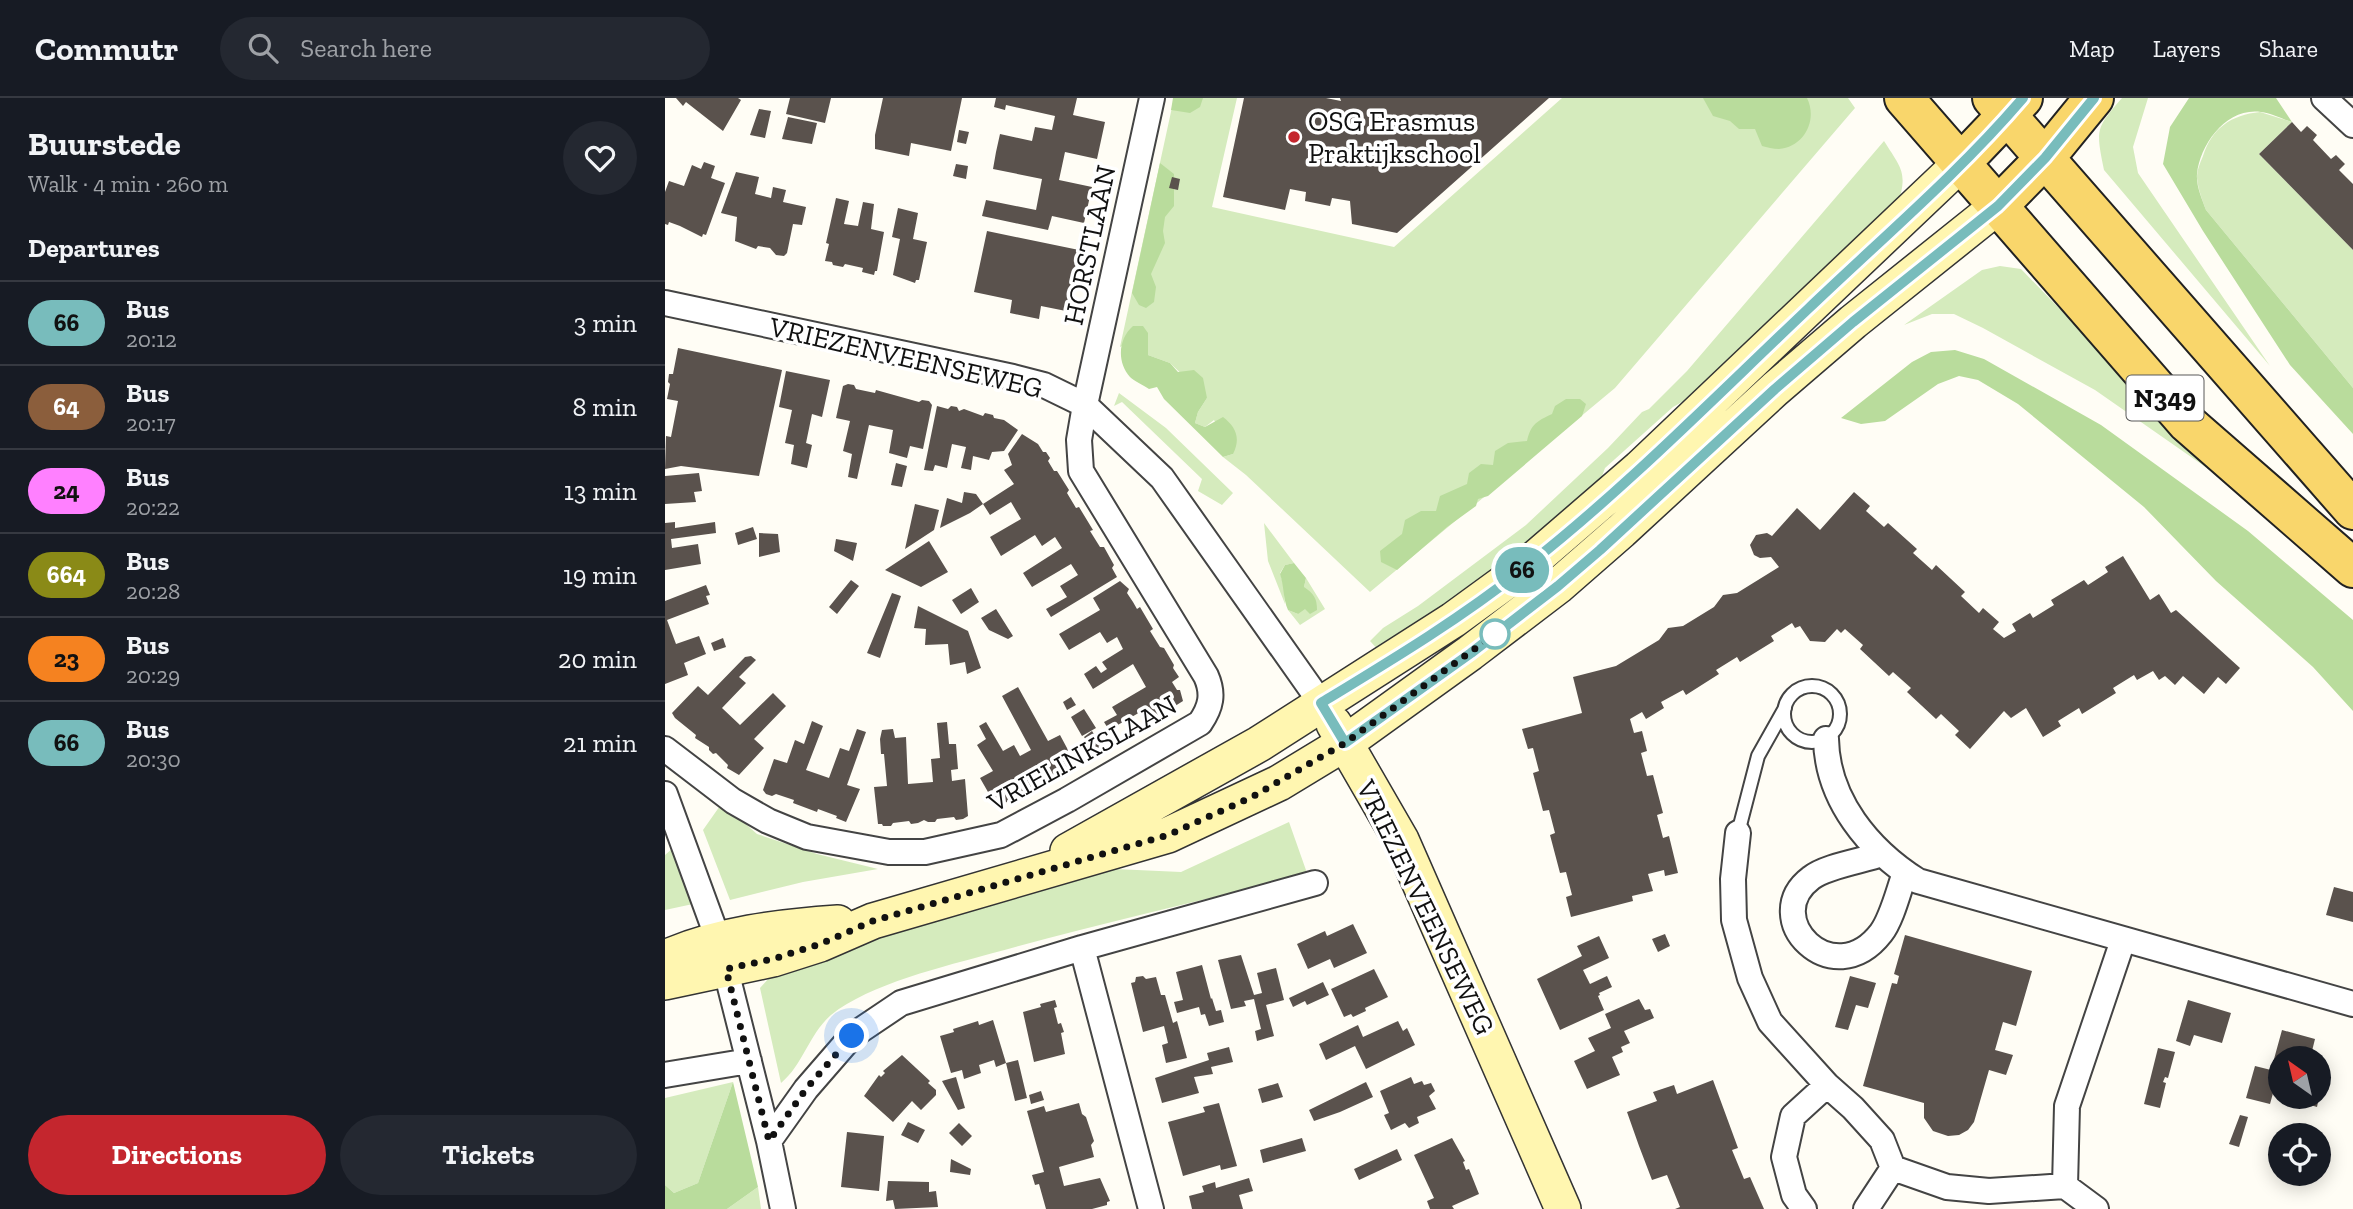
<!DOCTYPE html>
<html lang="en">
<head>
<meta charset="utf-8">
<style>
  body { margin:0; font-family:"Zilla Slab",serif; background:#242831; color:#f1f3f6; height:100vh; display:flex; flex-direction:column; font-size:26px; white-space:nowrap }
  * { box-sizing:border-box; margin:0 }
  p { font-size:23px; color:#9ea1a6 }
  .icon { flex:none; width:38px; height:38px; fill:none; stroke:currentColor; stroke-width:2; stroke-linecap:round; stroke-linejoin:round }
  .map { position:relative; flex:1; overflow:hidden }
  .sheet { display:flex; flex-direction:column; background:#171b24; width:665px }
  .sheet>* { flex:none }
  .badge { padding:0 14px; border-radius:23px; font-size:24px; line-height:46px }
  .needle { width:46px; rotate:326deg }
  .buttons { position:absolute; left:1603px; top:948px; display:grid; gap:14px }
  .buttons a { display:grid; place-items:center; width:63px; height:63px; border-radius:50%; background:#171b24; box-shadow:0 4px 18px #0003; font-size:35px }
  .you { position:absolute; width:35px; height:35px; margin:-18px; border:5px solid #fff; border-radius:50%; background:#1a73e8; box-shadow:0 0 0 10px #1a73e833 }
  .map>.badge { position:absolute; translate:-50% -50%; box-shadow:0 0 0 4px #fff }
  h2 { padding:0 28px; font-size:26px; line-height:63px }
  .round { display:grid; place-items:center; flex:none; width:74px; height:74px; border-radius:37px; background:#242831 }
  .headline { display:flex; align-items:center; justify-content:space-between; height:119px; padding:0 28px }
  h1 { font-size:33px; font-weight:700; line-height:52px }
  .action { display:flex; gap:14px; margin-top:auto; padding:14px 28px }
  .action a { flex:1; height:80px; border-radius:42px; background:#c4262e; color:#fff; font-size:28px; font-weight:700; line-height:80px; text-align:center }
  .action a+a { background:#242831; color:#f1f3f6 }
  ul { padding:0; list-style:none }
  li { display:flex; align-items:center; gap:21px; height:84px; padding:0 28px; border-top:2px solid #363941 }
  li div { flex:1 }
  li b { display:block; font-size:26px }
  li em { font-style:normal }
  li .badge { min-width:77px; font-weight:700; text-align:center }
  header { display:flex; align-items:center; gap:42px; box-sizing:border-box; height:98px; padding:0 35px; background:#171b24; border-bottom:2px solid #363941 }
  header strong { font-size:33px }
  nav { display:flex; gap:38px; margin-inline-start:auto; font-size:24px }
  .search { width:490px; height:63px; background:#242831; display:flex; align-items:center; gap:18px; box-sizing:border-box; padding:0 24px; border-radius:38px; color:#9ea1a6; font-size:26px }
  main { display:flex; flex:1; min-height:0 }
  .map>svg:first-child { display:block }
  .green { fill:#d5ebbd }
  .forest { fill:#b9dc9c }
  .building { fill:#5a524d }
  .lines { fill:none; stroke-linecap:round; stroke-linejoin:round }
  .lane-casing { stroke:#444; stroke-width:16 }
  .street-casing { stroke:#444; stroke-width:28 }
  .secondary-casing { stroke:#333; stroke-width:38 }
  .primary-casing { stroke:#222; stroke-width:42 }
  .lane { stroke:#fff; stroke-width:12 }
  .street { stroke:#fff; stroke-width:24 }
  .secondary { stroke:#fff6b0; stroke-width:35 }
  .primary { stroke:#f9d66b; stroke-width:38 }
  .line-casing { stroke:#fff; stroke-width:16 }
  .line { stroke:#78bcbc; stroke-width:10 }
  .walk { stroke:#111; stroke-width:7; stroke-dasharray:0 12.6 }
  .poi-dot { fill:#c4262e; stroke:#fff; stroke-width:2.5 }
  .stop-dot { fill:#fff; stroke:#78bcbc; stroke-width:3.5 }
  .labels { text-anchor:middle; stroke-width:7; stroke-linejoin:round; paint-order:stroke }
  .shield { fill:#fff; stroke:#585858; stroke-width:2 }
  .shield-label { font-size:26px; font-weight:bold; fill:#111 }
  .poi-label { font-size:28px; fill:#111; stroke:#fff; text-anchor:start }
  .street-label { font-size:28px; fill:#111; stroke:#fff }
</style>
</head>
<body>
<header>
<strong>Commutr</strong>
<div class="search"><svg class="icon" aria-label="search" viewBox="0 0 24 24"><circle cx="10" cy="10" r="6"/><path d="M15 15l6 6"/></svg>Search here</div>
<nav><a>Map</a><a>Layers</a><a>Share</a></nav>
</header>
<main>
<section class="sheet">
<div class="headline"><div><h1>Buurstede</h1><p>Walk · 4 min · 260 m</p></div><a class="round"><svg class="icon" aria-label="heart" viewBox="0 0 24 24"><path d="M12 20l-8-8c-3-5 5-10 8-4 3-6 11-1 8 4z"/></svg></a></div>
<h2>Departures</h2>
<ul>
<li><span class="badge" style="background:#78bcbc;color:#111">66</span><div><b>Bus</b><p>20:12</p></div><em>3 min</em></li>
<li><span class="badge" style="background:#8b5e3c;color:#fff">64</span><div><b>Bus</b><p>20:17</p></div><em>8 min</em></li>
<li><span class="badge" style="background:#ff80ff;color:#111">24</span><div><b>Bus</b><p>20:22</p></div><em>13 min</em></li>
<li><span class="badge" style="background:#8a8a17;color:#fff">664</span><div><b>Bus</b><p>20:28</p></div><em>19 min</em></li>
<li><span class="badge" style="background:#f58220;color:#111">23</span><div><b>Bus</b><p>20:29</p></div><em>20 min</em></li>
<li><span class="badge" style="background:#78bcbc;color:#111">66</span><div><b>Bus</b><p>20:30</p></div><em>21 min</em></li>
</ul>
<div class="action"><a>Directions</a><a>Tickets</a></div>
</section>
<div class="map">
<svg width="1688" height="1111" viewBox="0 0 1688 1111">
  <rect width="100%" height="100%" fill="#fffdf5"/>
  <path class="green" d="M509,0H572L547,109L729,149L897,0H1183L1190,10L950,290L705,494L581,377L558,359L568,356L549,322L540,329L530,325L533,314L542,300L505,265L483,257V235L455,249Z
    M1457,0H1483L1468,49L1473,75L1605,268L1439,72C1431,32 1430,31 1457,0Z
    M1595,14L1627,24L1594,56L1688,152V290L1541,112C1537,101 1533,91 1532,80C1532,72 1535,65 1538,58C1547,30 1566,17 1595,14Z
    M1219,43C1236,70 1243,74 1233,106L1046,288L1008,309L940,370L933,389L856,454L715,554L705,543L718,530L753,508L861,427L943,350L977,314L984,311L1022,273Z
    M1335,168L1356,171L1562,384L1430,292L1318,230L1289,216H1267L1239,227L1317,172Z
    M454,295L501,330L568,395L557,407L533,393L537,381L457,304L449,308Z
    M599,425L629,465L620,467L615,475L619,488L620,506L603,463Z
    M641,480L660,511L635,527L623,512L633,516Z
    M57,705L92,736L152,756L213,771L138,784L65,802L38,732Z
    M624,724L642,775C538,803 432,826 328,855C281,868 204,886 166,917C144,936 138,967 116,985L95,890L105,879L104,869L450,771L516,774Z
    M8,750L28,806L0,812V757Z
    M68,984L33,1085L9,1095L0,1087V1000Z
    M93,1089L96,1111H62Z"/>
  <path class="forest" d="M508,0H538L535,9L525,15L506,12Z
    M1038,0H1142C1153,22 1139,49 1114,51C1108,51 1102,49 1097,48L1090,31H1074L1065,23L1048,18Z
    M1524,0H1611L1627,24C1617,21 1606,15 1596,14C1562,9 1535,46 1532,76C1531,88 1537,101 1541,112L1688,290V336L1625,267L1538,133L1498,66L1505,29Z
    M495,65L509,76V108L500,119L498,133L500,145L486,176L491,189L489,204L481,210L474,207L467,195Z
    M468,228H478L483,235V257L505,265L513,274L529,272L538,280L542,300L533,314L530,325L540,329L558,319C571,329 576,340 568,356L558,359L499,301L492,289L484,291C478,287 469,283 465,279C451,263 454,240 468,228Z
    M1290,252L1319,261L1436,327L1583,433L1688,522V613L1648,569L1551,483L1479,409L1353,306L1313,282L1294,278L1273,286L1220,323L1196,326L1176,320L1247,264L1266,254Z
    M901,301H915L921,306L917,318L823,398L813,401L811,408L782,429L732,472L716,464L715,453L737,436L740,422L756,413H771L775,398L802,386L804,375L816,366L828,367L830,353L843,345L862,343C866,326 872,323 887,316L890,308Z
    M629,465L641,480L639,489C649,496 652,500 652,512L645,516L640,511L633,516L623,512C618,501 619,487 615,476L620,467Z
    M68,984L93,1089L62,1111H0V1087L9,1095L33,1085Z"/>
  <path class="building" d="M11,0H73L76,2L58,33L21,4L18,8Z
    M125,0H166L160,25L121,16Z
    M218,0H297L286,53L246,45L244,58L210,51V37Z
    M331,0H412L408,17L440,24L432,61L400,54L394,82L427,89L419,125L387,118L383,132L317,118L321,102L371,112L377,81L328,71L331,54L335,36L367,43L370,29L387,32L390,18L341,7L340,12L329,9Z
    M579,0H661L676,3L675,0H884L732,135L687,126L685,103L667,100L665,108L640,103L641,94L625,91L620,112L558,99Z
    M94,11L106,13L100,40L85,37Z
    M123,19L152,25L147,46L117,41Z
    M1627,24L1636,34L1642,28L1652,37L1648,42L1666,61L1671,57L1680,66L1674,72L1688,86V152L1594,56Z
    M294,32L304,34L301,46L292,44Z
    M39,64L50,68L46,80L60,85L41,137L38,136L37,139L15,128L4,124L3,127L0,126V94L4,83L19,88L27,67L36,71Z
    M291,66L303,68L301,81L288,78Z
    M71,74L94,79L90,96L106,100L108,89L121,92L118,104L141,109L137,127L128,126L122,155L119,158L111,157L105,150L93,148L91,151L70,143L72,119L56,115Z
    M507,79L515,81L513,92L504,90Z
    M171,100L184,103L179,126L193,128L198,104L209,106L206,131L219,134L212,173H210L209,177L197,174L198,170L180,166L178,169L168,167L167,164L160,163L164,146L161,145Z
    M233,110L253,115L248,141L262,144L254,182H251L250,185L228,177L235,141L227,139Z
    M322,133L414,152L401,213L376,208L374,221L345,215L347,202L309,194Z
    M13,250L117,272L94,378L16,368L0,371L1,338L6,339L13,303L2,301L5,286L3,284L4,276H8Z
    M121,273L165,282L157,319L147,316L141,345L147,347L142,370L126,366L129,347L120,345L127,312L114,309Z
    M183,286L189,287L191,291L210,295L211,292L254,304L257,302L264,303L267,307L258,351L245,348L242,360L224,355L228,332L204,327L192,381L183,379L187,356L178,353L185,323L171,320L178,288Z
    M272,308L283,311L286,308L292,309L294,313L299,311L318,318L320,315L328,317L329,320L339,322L353,332L339,353L327,354L324,362L308,358L306,372L296,370L301,349L287,346L282,370L270,367L268,373L259,372Z
    M357,336L373,346L378,354H381L385,360L383,363L389,373H392L404,392L402,395L411,410L414,409L428,432L425,433L435,449H439L449,467L447,470L452,479L386,519L381,511L402,499L395,488L413,477L406,466L367,489L358,475L397,450L390,439L377,448L370,437L336,458L325,439L356,421L346,404L325,417L318,406L349,386L339,372L347,367L343,356Z
    M231,365L242,368L237,389L226,387Z
    M34,375L37,393L29,394L31,404L0,406V378Z
    M299,394L311,396L318,406L305,415L275,430L282,400L297,405Z
    M1189,394L1205,408L1201,413L1219,429L1223,425L1252,451L1248,455L1267,472L1271,467L1300,494L1296,498L1314,515L1318,510L1334,524L1328,531L1339,540L1351,533L1347,526L1365,515L1368,520L1389,507L1386,502L1419,482L1423,487L1443,474L1440,469L1458,458L1485,502L1494,496L1506,515L1511,512L1575,570L1561,586L1553,579L1539,596L1518,578L1510,587L1500,578L1494,582L1488,573L1472,582L1469,577L1448,590L1451,595L1417,616L1414,610L1393,623L1396,628L1378,639L1361,610L1346,620L1339,613L1305,651L1290,637L1294,633L1276,616L1271,621L1242,594L1246,590L1228,574L1224,578L1195,551L1198,547L1180,531L1176,535L1172,531L1160,544L1145,543L1135,528L1130,530L1127,525L1106,538L1109,543L1075,564L1072,559L1051,572L1054,576L1021,597L1018,592L996,604L999,610L981,621L977,614L965,621L969,635L977,633L982,653L976,655L982,678L988,677L998,715L992,717L998,740L1004,738L1013,775L1000,778L999,772L983,776L988,793L967,798L968,803L906,819L901,799L907,797L901,774L895,775L885,737L890,735L884,712L878,713L868,675L874,673L868,650L863,651L857,631L917,615L908,579L951,568L994,542L1003,530L1018,528L1049,509L1058,497L1072,495L1114,469L1106,459L1095,460L1089,457L1085,447L1091,437L1102,435L1107,438L1132,410L1155,432Z
    M250,406L274,412L269,432L240,451Z
    M10,424V430L50,424L51,435L6,441L7,450L33,446L36,466L0,472V425Z
    M88,429L92,441L73,447L70,435Z
    M94,435L113,436L115,454L94,459Z
    M171,441L192,445L188,463L169,453Z
    M264,443L283,474L256,489L220,472Z
    M186,482L194,488L172,516L164,509Z
    M455,483L464,491L462,495L468,504L472,511L475,509L488,531L485,533L495,549L499,550L509,567L508,570L514,579L507,584L512,592H515L518,603L491,620L484,609L444,632L439,624L452,617L447,609L481,589L468,566L428,591L419,576L431,568L436,575L442,571L437,564L458,551L452,539L442,545L435,534L404,552L394,536L435,512L428,500Z
    M41,487L45,497L41,498L44,506L2,522L11,546L34,538L41,556L19,565L23,577L0,586V503Z
    M306,490L314,504L296,516L287,502Z
    M227,495L236,498L215,560L202,555Z
    M253,508L303,533L316,570L302,576L300,564L285,567L283,546L260,547L261,531L249,530Z
    M331,511L348,538L343,541L324,532L316,520Z
    M58,540L61,549L49,553L46,545Z
    M86,558L91,562L74,579L81,585L57,610L75,627L108,595L121,608L89,641L99,650L74,677L62,670L63,667L51,655L48,656L44,652V649L30,640L31,637L10,620L7,615L33,588L43,597L80,559Z
    M353,589L383,643L395,637L410,665L409,670L402,673L399,672L383,680L384,683L361,696L359,693L351,697L335,709L331,708L315,680L328,673L312,647L321,641L314,628L321,624L338,653L349,647L355,658L366,652L337,598Z
    M406,599L411,607L402,612L398,604Z
    M419,611L431,630L417,638L406,619Z
    M147,623L158,628L141,672L164,680L175,650L184,653L192,631L201,634L182,687L195,691L181,724L171,720L172,718L153,711L152,714L128,705L129,702L111,696L107,698L101,696L98,692L109,661L122,665L130,642L139,646Z
    M282,624L284,646H291L293,671L286,672L287,683L300,681L303,718L298,721L291,722L289,719L272,721L270,724H263L259,722L253,725L246,726L244,723L228,725L226,728H218L217,726H213L209,689L222,688L219,656H216L215,641L217,632L228,631L230,640L241,639L243,686L268,684L266,661L275,660L272,625Z
    M427,633L439,652L430,657L419,639Z
    M1669,789L1688,794V824L1661,817Z
    M688,826L702,855L669,870L665,861L643,871L632,846L660,833L662,838Z
    M1000,836L1005,848L993,854L987,841Z
    M1240,837L1367,873L1351,928L1338,924L1330,952L1348,957L1341,977L1324,972L1309,1024L1303,1032L1294,1037L1283,1038L1268,1033L1259,1020V1005L1198,988L1227,885L1232,886L1234,878L1229,876Z
    M934,838L944,860L918,872L925,886L942,878L947,889L934,895L935,897L933,898L939,912L895,932L872,881L917,858L912,848Z
    M576,857L589,897L597,895L592,875L611,870L619,902L601,907L609,938L592,943L590,933L596,931L589,901L579,903L581,908L566,911L553,862Z
    M537,867L546,901L547,900L551,913L556,912L559,924L544,928L540,916L536,917L534,909L512,915L509,904L518,902L511,874Z
    M709,871L723,899L700,910L701,913L688,919L686,916L679,919L666,891Z
    M478,878L481,881L491,879L496,897H500L508,925L512,923L522,960L501,965L497,947L503,945L499,928L478,934L466,885L470,884L471,879Z
    M1185,878L1211,885L1203,910L1191,907L1183,932L1170,929Z
    M658,884L664,897L642,907L640,903L628,909L624,900Z
    M974,901L980,912L985,911L989,920L959,933L965,945L956,949L958,954L947,959L955,977L922,991L909,963L930,953L923,940L946,930L940,916Z
    M390,902L392,909L389,910L393,926L396,925L399,934L396,935L400,956L369,964L358,914L376,909L375,906Z
    M1523,902L1566,915L1557,945L1529,937L1525,948L1511,943Z
    M328,922L341,965L353,962L362,1000L350,1003L341,965L331,969L329,962L314,967L316,975L299,981L297,972L286,975L275,938L289,934L288,931L313,923L314,927Z
    M733,923L738,933L742,930L750,947L701,971L690,948L661,962L654,946L693,927L698,939Z
    M1617,932L1650,941L1645,961H1615V978L1613,977L1605,1006L1581,1000L1590,968L1606,972Z
    M564,949L568,964L546,969L548,976L529,979L534,995L497,1005L490,980L544,962L542,955Z
    M1493,950L1510,954L1503,980L1500,979L1498,984L1501,985L1495,1010L1479,1006Z
    M237,957L265,983L263,985L271,992V997L256,1012L247,1003L228,1024L199,998L214,977L216,979L220,975L218,973Z
    M291,979L300,1010L293,1012L277,983Z
    M746,979L749,986L757,983L759,987L766,985L770,993L764,998L771,1011L752,1019L754,1025L744,1030L740,1025L726,1032L719,1017L724,1015L715,993Z
    M1048,982L1073,1050L1067,1052L1079,1081L1085,1079L1099,1111H1010L1015,1109L1002,1077L987,1082L974,1048L962,1014L992,1003L988,994L1009,987L1012,996Z
    M701,984L708,999L675,1014L649,1023L644,1012Z
    M613,985L618,999L597,1005L593,991Z
    M376,993L379,1002L366,1006L364,997Z
    M1627,999H1654L1652,1009L1626,1001Z
    M414,1005L417,1016L421,1019L429,1043L426,1047L429,1059L394,1069L399,1088L435,1080L445,1103L442,1104V1107L427,1111H381L374,1086L370,1087L367,1077L379,1074L362,1013L379,1008L381,1014Z
    M554,1005L572,1068L556,1072L555,1067L518,1078L503,1024L540,1014L538,1009Z
    M1575,1017L1583,1019L1574,1049L1564,1046Z
    M243,1024L260,1032L253,1045L236,1037Z
    M294,1025L307,1038L297,1048L284,1035Z
    M182,1034L219,1038L214,1093L176,1089Z
    M637,1040L641,1053L598,1065L595,1052Z
    M787,1040L800,1063L798,1064L801,1072L804,1071L814,1096L787,1108L789,1111H765L762,1103L769,1100L749,1057Z
    M732,1051L737,1062L694,1082L689,1071Z
    M286,1061L306,1071L305,1077L285,1074Z
    M584,1080L588,1093L574,1097L578,1111H527L524,1098L539,1094L537,1088L550,1084L551,1090Z
    M223,1083L264,1084V1094L271,1093L273,1109L230,1111L228,1102L221,1103Z"/>
  <g class="lines">
    <g class="lane-casing">
      <path id="lane" d="M1119 616a28 28 0 1 1 56 0a28 28 0 1 1-56 0Z
        M1073,735L1093,658L1120,610"/>
    </g>
    <g class="street-casing">
      <path id="street" d="M1659,0L1688,27
        M0,205L348,279L379,287L420,307L497,380L656,605
        M1161,641C1162,702 1204,752 1253,783L1688,906
        M0,651L68,703L103,723L142,739L224,754H260L336,737L402,702L535,625C546,609 549,596 541,578L416,373L414,342L420,307L487,0
        M0,696L53,841L104,1043L118,1111
        M1073,735L1068,781L1069,822L1085,880L1105,924L1162,987L1188,1010L1217,1042L1228,1070L1201,1111
        M1217,756C1197,763 1161,768 1146,780C1093,820 1168,897 1216,835C1227,821 1234,791 1240,775
        M417,850L486,1111
        M0,977L84,963
        M104,1043L141,991L187,938L236,905L417,850L650,785
        M1228,1070L1282,1089L1324,1093L1400,1088L1402,1008L1458,842
        M1400,1088L1431,1111
        M1139,1111L1129,1097L1119,1059L1128,1018L1162,987"/>
    </g>
    <g class="secondary-casing">
      <path id="secondary" d="M669,626L736,742L898,1111
        M403,753L594,646L788,522L858,471L975,370L1297,64
        M0,860C55,836 114,829 173,825
        M0,884L108,861L155,846L208,823L503,737L614,685L680,645L805,555L893,488L956,433L1110,291L1188,224L1333,108"/>
    </g>
    <g class="primary-casing">
      <path id="primary" d="M1239,0L1522,325L1688,470
        M1327,0L1688,412
        M1297,64L1358,0
        M1333,108L1380,60L1429,0"/>
    </g>
    <use href="#lane" class="lane"/>
    <use href="#street" class="street"/>
    <use href="#secondary" class="secondary"/>
    <use href="#primary" class="primary"/>
  </g>
  <g class="lines">
    <g class="line-casing">
      <path id="line" d="M1358,0C1293,76 1215,142 1143,211C1050,299 959,392 858,471C795,521 725,563 656,605L680,645L806,555L893,488L935,452L1110,291L1188,224L1333,108L1380,60L1429,0"/>
    </g>
    <use href="#line" class="line"/>
    <path class="walk" d="M187,938L141,991L104,1043L61,871L108,861L155,846L208,823L503,737L587,699L680,645L830,536"/>
  </g>
  <circle class="poi-dot" cx="629" cy="39" r="7"/>
  <circle class="stop-dot" cx="830" cy="536" r="14"/>
  <g class="labels">
    <rect class="shield" x="1461.5" y="277.5" width="77" height="45" rx="5"/>
    <g class="shield-label">
      <text x="1500" y="309">N349</text>
    </g>
    <g class="poi-label">
      <text x="643" y="33">OSG Erasmus<tspan x="643" dy="32">Praktijkschool</tspan></text>
    </g>
    <g class="street-label">
      <text transform="translate(424 147) rotate(-78)" y="10">HORSTLAAN</text>
      <text transform="translate(241 259) rotate(13)" y="10">VRIEZENVEENSEWEG</text>
      <text transform="translate(417 655) rotate(-29)" y="10">VRIELINKSLAAN</text>
      <text transform="translate(761 809) rotate(64)" y="10">VRIEZENVEENSEWEG</text>
    </g>
  </g>
</svg>
<div class="buttons">
<a><svg class="needle" viewBox="-14 -14 28 28"><path d="M0-13l5 13h-10z" fill="#e53935"/><path d="M0 13l5-13h-10z" fill="#9ea1a6"/></svg></a>
<a><svg class="icon" aria-label="locate" viewBox="0 0 24 24"><circle cx="12" cy="12" r="6"/><path d="M12 2v4M12 18v4M2 12h4M18 12h4"/></svg></a>
</div>
<div class="you" style="left:187px;top:938px"></div>
<b class="badge" style="left:857px;top:472px;background:#78bcbc;color:#111">66</b>
</div>
</main>
</body>
</html>
